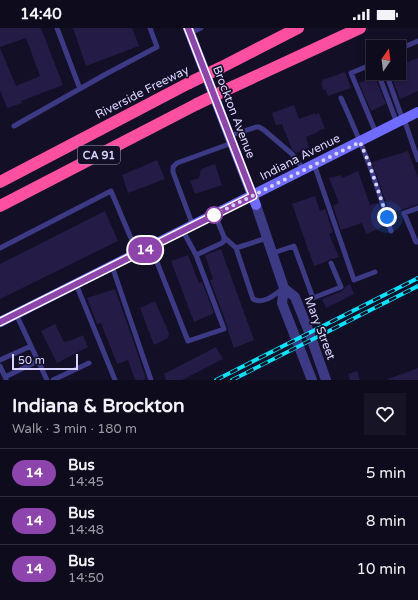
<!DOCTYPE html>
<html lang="en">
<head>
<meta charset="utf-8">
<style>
  body { margin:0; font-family:"Varela Round",sans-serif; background:#171425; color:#f1f3f6; height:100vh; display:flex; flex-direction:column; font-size:15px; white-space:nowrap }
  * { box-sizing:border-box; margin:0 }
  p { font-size:13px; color:#9b9ba3 }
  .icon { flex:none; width:22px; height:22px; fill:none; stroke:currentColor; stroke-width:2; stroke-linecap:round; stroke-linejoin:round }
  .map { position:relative; height:352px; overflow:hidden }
  .details { display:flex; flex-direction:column; background:#0e0b1c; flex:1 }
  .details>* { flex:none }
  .badge { padding:0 8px; border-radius:13px; font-size:14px; line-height:26px }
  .needle { width:26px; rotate:14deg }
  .buttons { position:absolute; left:366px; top:12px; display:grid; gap:8px }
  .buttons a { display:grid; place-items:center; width:40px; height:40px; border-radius:0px; background:#0e0b1c; box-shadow:0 2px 10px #0003,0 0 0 1px #2e2b3b; font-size:20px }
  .scale { position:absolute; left:12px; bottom:10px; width:66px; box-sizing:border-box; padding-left:4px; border:2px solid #d9d4ff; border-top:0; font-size:11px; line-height:14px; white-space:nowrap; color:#d9d4ff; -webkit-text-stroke:3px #130f26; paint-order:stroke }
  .you { position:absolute; width:20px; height:20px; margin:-10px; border:3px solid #fff; border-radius:50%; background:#1a73e8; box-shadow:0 0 0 6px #1a73e833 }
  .map>.badge { position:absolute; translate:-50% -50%; box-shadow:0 0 0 2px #fff }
  .round { display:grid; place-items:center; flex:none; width:42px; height:42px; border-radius:0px; background:#171425 }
  .headline { display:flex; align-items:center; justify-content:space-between; height:68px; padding:0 12px }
  h1 { font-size:19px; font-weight:800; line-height:30px }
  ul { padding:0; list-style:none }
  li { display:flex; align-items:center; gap:12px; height:48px; padding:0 12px; border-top:1px solid #2e2b3b }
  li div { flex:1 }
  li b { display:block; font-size:15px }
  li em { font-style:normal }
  li .badge { min-width:44px; font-weight:700; text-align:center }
  .status { display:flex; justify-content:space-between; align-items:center; height:28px; padding:0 20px; background:#0e0b1c; direction:ltr }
  .status svg { height:11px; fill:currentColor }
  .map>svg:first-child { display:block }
  .building { fill:#241b47 }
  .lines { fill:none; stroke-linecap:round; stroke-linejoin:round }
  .service { stroke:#3d3a85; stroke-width:5 }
  .tertiary { stroke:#3d3a85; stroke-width:10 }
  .secondary { stroke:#6f6bff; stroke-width:10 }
  .motorway { stroke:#ff4fa3; stroke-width:12 }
  .rail-casing { stroke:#00e5ff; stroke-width:4 }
  .rail { stroke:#130f26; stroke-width:2.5; stroke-dasharray:8; stroke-linecap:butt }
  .motorway-bridge { stroke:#ff4fa3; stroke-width:12 }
  .line-casing { stroke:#fff; stroke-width:9 }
  .line { stroke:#8e44ad; stroke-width:6 }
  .walk { stroke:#d9d4ff; stroke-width:4; stroke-dasharray:0 7.2 }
  .stop-dot { fill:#fff; stroke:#8e44ad; stroke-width:2 }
  .labels { text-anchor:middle; stroke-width:3.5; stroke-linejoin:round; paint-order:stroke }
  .shield { fill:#130f26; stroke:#9e99be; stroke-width:1 }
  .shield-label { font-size:11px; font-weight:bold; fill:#d9d4ff }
  .street-label { font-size:12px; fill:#d9d4ff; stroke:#130f26 }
</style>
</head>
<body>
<div class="status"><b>14:40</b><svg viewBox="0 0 49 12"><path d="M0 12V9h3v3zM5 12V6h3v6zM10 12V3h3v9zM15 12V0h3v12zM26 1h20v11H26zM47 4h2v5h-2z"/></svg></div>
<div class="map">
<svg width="418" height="352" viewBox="0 0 418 352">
  <rect width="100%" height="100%" fill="#130f26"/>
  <path class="building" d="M0,0H41L63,57L21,73L22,75L7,80L0,62V20L16,58L40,48L26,10L0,19Z
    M73,0H132L139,18L86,38Z
    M418,30V63L400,71L390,45H399V38Z
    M345,44L351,60L328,68L325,61L323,62L321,55L323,54L322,52Z
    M375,49L386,76L371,83L359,55Z
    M294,77L299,91L315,85V87L319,85L325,101L320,102L316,105L306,109L309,120L296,125L292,121L282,96L276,97L272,85Z
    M408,123L418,149V176L390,186L372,134Z
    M157,132L165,151L128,165L122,147Z
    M215,136L222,157L195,166L190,153L199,150L201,141Z
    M358,143L370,177L378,175L382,189L385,198L366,206L362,195L341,202L333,178L339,175L329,150L341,147L342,150Z
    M315,168L320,183L325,181L333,204L329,206L339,229L333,231H330L328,233L314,238L292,176Z
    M105,183L118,213L0,271V236Z
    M221,221L254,312L234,320L228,303V300L210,252L213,251L205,227Z
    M188,227L199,255L202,254L214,285L194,294L171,233Z
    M350,256L354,266L326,280L322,271L342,263L344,261L345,259Z
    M115,261L133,312L146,351L142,352H135L128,332L117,336L101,295L97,296L87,270Z
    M155,273L169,305L168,310L154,317L140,280Z
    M55,296L64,314L72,312L83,307L88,319L57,335L41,303Z
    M216,319L223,331L182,352H166L164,346Z
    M418,340V352H388V351Z
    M357,343L360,352H350L348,346Z"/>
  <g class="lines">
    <path class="service" d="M57,0L80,61
      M190,5L201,0
      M399,21L418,13
      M373,36L351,45L376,105
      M378,45L397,95
      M386,45L401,87L406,97L418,132
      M341,70C351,92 360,113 369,136C377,158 384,181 391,203
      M14,98L106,46L157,19L150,0
      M229,108L256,99H259L264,102L292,126L304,142
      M314,136L354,252L375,244
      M418,180L404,185L416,214H418
      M193,198L173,144V139L177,135L232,115
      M224,209L236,220L253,271C264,277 275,266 284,260
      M151,219L188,313L224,301L196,227L183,203
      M0,220L111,163L130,208L139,225
      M236,220L267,210
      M273,225L294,218L313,270L341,259L331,235
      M196,227L222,215L224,213V209L215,187
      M112,238L151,352
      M76,256L115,352
      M16,286L47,352
      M0,332L31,318
      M0,338L6,351
      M5,349L38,333
      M53,352L89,335"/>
    <path class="tertiary" d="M256,177L284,260L282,275L312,352
      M284,260L295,269L309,304L326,352"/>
    <path class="secondary" d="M188,0L256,177
      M0,294L418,84"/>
    <path class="motorway" d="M220,40L298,0
      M228,61L360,0
      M0,154L189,55
      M0,178L197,76"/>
    <g class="rail-casing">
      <path id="rail" d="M216,352L418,250
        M232,352L418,258"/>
    </g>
    <use href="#rail" class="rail"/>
    <path class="motorway-bridge" d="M189,55L220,40
      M197,76L228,61"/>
  </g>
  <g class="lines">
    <g class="line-casing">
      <path id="line" d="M0,294L253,168L188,0"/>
    </g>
    <use href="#line" class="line"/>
    <path class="walk" d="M214,187L360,114L369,135L387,189"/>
  </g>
  <circle class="stop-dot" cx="214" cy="187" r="8"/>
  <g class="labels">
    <rect class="shield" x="78" y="118" width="42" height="18" rx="3"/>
    <g class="shield-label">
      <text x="99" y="131">CA 91</text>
    </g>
    <g class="street-label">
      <text transform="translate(142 64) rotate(-27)" y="4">Riverside Freeway</text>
      <text transform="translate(234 84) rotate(69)" y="4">Brockton Avenue</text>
      <text transform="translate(300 129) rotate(-27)" y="4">Indiana Avenue</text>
      <text transform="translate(320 300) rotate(69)" y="4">Mary Street</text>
    </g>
  </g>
</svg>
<div class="buttons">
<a><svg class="needle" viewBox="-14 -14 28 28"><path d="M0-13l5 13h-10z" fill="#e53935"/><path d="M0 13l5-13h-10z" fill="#9b9ba3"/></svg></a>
</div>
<div class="scale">50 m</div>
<div class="you" style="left:387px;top:189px"></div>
<b class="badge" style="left:145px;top:222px;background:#8e44ad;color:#fff">14</b>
</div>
<section class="details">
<div class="headline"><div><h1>Indiana &amp; Brockton</h1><p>Walk · 3 min · 180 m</p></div><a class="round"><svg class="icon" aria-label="heart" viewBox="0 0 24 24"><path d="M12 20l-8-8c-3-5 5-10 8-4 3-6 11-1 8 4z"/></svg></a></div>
<ul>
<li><span class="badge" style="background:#8e44ad;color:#fff">14</span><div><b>Bus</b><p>14:45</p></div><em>5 min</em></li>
<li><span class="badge" style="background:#8e44ad;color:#fff">14</span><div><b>Bus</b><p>14:48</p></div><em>8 min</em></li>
<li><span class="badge" style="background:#8e44ad;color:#fff">14</span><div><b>Bus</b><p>14:50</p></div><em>10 min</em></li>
</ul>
</section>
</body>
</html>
